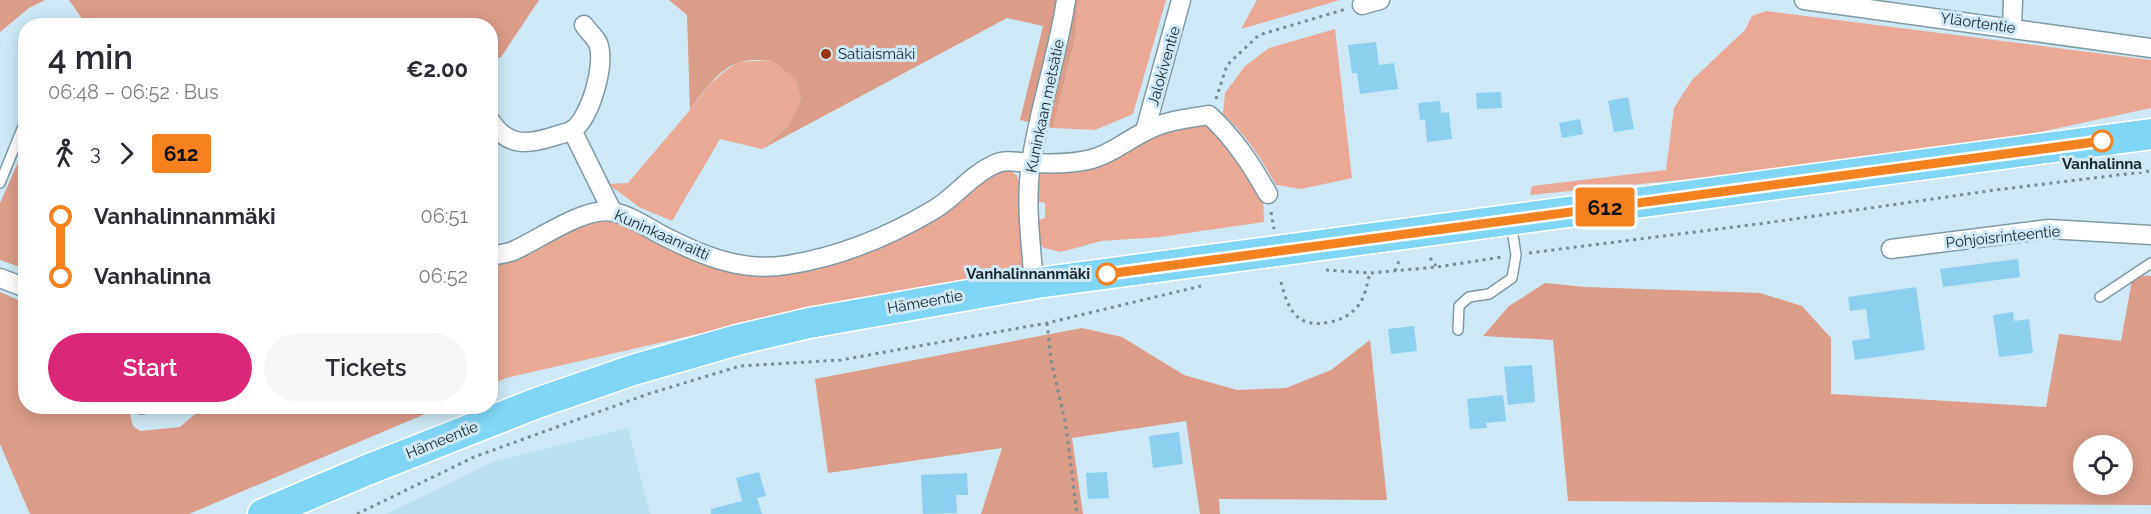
<!DOCTYPE html>
<html lang="en">
<head>
<meta charset="utf-8">
<style>
  body { margin:0; font-family:Raleway,sans-serif; background:#f7f7f7; color:#2b2b33; height:100vh; display:flex; flex-direction:column; font-size:22px; white-space:nowrap }
  * { box-sizing:border-box; margin:0 }
  p { font-size:20px; color:#7c7c81 }
  .icon { flex:none; width:33px; height:33px; fill:none; stroke:currentColor; stroke-width:2; stroke-linecap:round; stroke-linejoin:round }
  .map { position:relative; flex:1; overflow:hidden }
  .side { position:absolute; left:18px; top:18px; width:480px; height:396px; display:flex; flex-direction:column; background:#fff; border-radius:24px; box-shadow:0 3px 15px #0003 }
  .side>* { flex:none }
  .badge { padding:0 12px; border-radius:4px; font-size:21px; line-height:39px }
  .controls { position:absolute; left:2073px; top:435px; display:grid; gap:12px }
  .controls a { display:grid; place-items:center; width:60px; height:60px; border-radius:50%; background:#fff; box-shadow:0 3px 15px #0003; font-size:30px }
  .map>.badge { position:absolute; translate:-50% -50%; box-shadow:0 0 0 3px #fff }
  .legs { display:flex; align-items:center; gap:9px; height:66px; padding:0 30px; font-size:20px }
  .legs p { margin-inline-start:auto }
  .overview { display:flex; align-items:center; justify-content:space-between; height:102px; padding:0 30px }
  h1 { font-size:33px; font-weight:600; line-height:45px }
  .action { display:flex; gap:12px; margin-top:auto; padding:12px 30px }
  .action a { flex:1; height:69px; border-radius:36px; background:#db2777; color:#fff; font-size:24px; font-weight:600; line-height:69px; text-align:center }
  .action a+a { background:#f7f7f7; color:#2b2b33 }
  ul { padding:0 30px; list-style:none }
  li { display:flex; align-items:center; gap:21px; height:60px; font-size:22px }
  li i { display:grid; place-items:center; width:9px; height:100%; margin:0 8px; background:currentColor }
  li i::after { content:''; width:15px; height:15px; margin:-8px; border:4px solid; border-radius:50%; background:#fff }
  li p { margin-inline-start:auto }
  li:first-child i { background:linear-gradient(#0000 50%,currentColor 0) }
  li:last-child i { background:linear-gradient(currentColor 50%,#0000 0) }
  .map>svg:first-child { display:block }
  .built { fill:#bcdfef }
  .green { fill:#e9a996 }
  .forest { fill:#dc9c8a; fill-rule:evenodd }
  .building { fill:#8bd0ee }
  .lines { fill:none; stroke-linecap:round; stroke-linejoin:round }
  .service-casing { stroke:#8099a4; stroke-width:12 }
  .minor-casing { stroke:#8099a4; stroke-width:21 }
  .trunk-casing { stroke:#fff; stroke-width:33 }
  .path { stroke:#798c94; stroke-width:3; stroke-dasharray:3 4.5; stroke-linecap:butt }
  .service { stroke:#fff; stroke-width:9 }
  .minor { stroke:#fff; stroke-width:18 }
  .trunk { stroke:#80d6f6; stroke-width:30 }
  .line-1-casing { stroke:#fff; stroke-width:14 }
  .line-1 { stroke:#f58220; stroke-width:9 }
  .poi-dot { fill:#9b3413; stroke:#cee9f5; stroke-width:2 }
  .stop-1-dot { fill:#fff; stroke:#f58220; stroke-width:3 }
  .labels { text-anchor:middle; stroke-width:6; stroke-linejoin:round; paint-order:stroke }
  .street-label { font-size:15px; fill:#1c262a; stroke:#cee9f5 }
  .poi-label { font-size:15px; fill:#1c262a; stroke:#cee9f5; text-anchor:start }
  .stop-label { font-size:15px; font-weight:bold; fill:#1c262a; stroke:#cee9f5 }
</style>
</head>
<body>
<div class="map">
<svg width="2151" height="514" viewBox="0 0 2151 514">
  <rect width="100%" height="100%" fill="#cee9f5"/>
  <path class="built" d="M628,428L650,514H386L493,462Z"/>
  <path class="green" d="M1078,0H1166L1133,114L1095,130L1053,128L1076,35Z
    M1257,0H1340L1241,29Z
    M1766,11L2151,60V108L2026,135L1721,176L1530,195L1532,186L1666,170L1674,108L1692,80L1745,30L1752,16Z
    M1335,29L1352,178L1301,189L1276,185C1261,158 1245,134 1223,114L1225,93L1245,66L1269,48Z
    M771,60L795,79L801,99L789,125L762,149L720,139L672,221L639,207L608,184L628,183L690,110L708,86L725,71L738,62Z
    M1206,124L1214,128L1263,192L1264,222L1160,237L1101,241L1061,252L1044,248L1035,239L1036,221L1045,218V203L1037,201L1034,190L1038,173L1146,135Z
    M1010,170L1017,176L1021,189L1027,261L1019,272L729,327L506,378L491,385L490,263L581,225L610,219L699,261L760,275L940,215L997,171Z"/>
  <path class="forest" d="M0,0H45L29,8L0,32Z
    M69,0H539L501,57L491,61L490,26L81,25L83,20Z
    M669,0H1078L1076,35L1053,128L1020,120L1043,26L1007,18L762,149L789,125L801,99L795,79L771,60C761,60 746,59 737,63C717,71 702,93 690,110L687,15Z
    M25,147L26,256L20,267L0,260V203Z
    M2133,275L2151,276V505L1568,501L1553,340L1483,336L1509,306L1545,283L1585,287L1760,293L1802,306L1831,338V394L2046,407L2059,334L2121,341ZM2084,446H2122V484H2084Z
    M0,292L25,303L26,406L128,407L133,426L140,431L180,427L195,414L209,407L397,406L413,407L425,414L189,514H30L0,444Z
    M1082,328L1122,337L1184,375L1237,390L1286,388L1331,370L1370,340L1387,500L1219,499L1220,514H1200L1186,421L1072,438L1083,514H981L1002,448L828,473L815,379Z"/>
  <path class="building" d="M1376,42L1379,65L1394,63L1398,89L1360,94L1357,73H1352L1348,45Z
    M1501,92L1502,108L1477,109L1476,93Z
    M1628,97L1634,129L1614,132L1608,101Z
    M1440,101L1441,113L1449,112L1452,139L1427,142L1425,119L1420,120L1418,103Z
    M1580,119L1583,134L1562,138L1559,123Z
    M2018,259L2020,277L1943,287L1940,269Z
    M1916,287L1925,350L1855,360L1852,341L1870,338L1866,309L1850,311L1848,297Z
    M2013,312L2014,321L2029,319L2033,353L1999,357L1993,315Z
    M1414,326L1417,351L1391,354L1388,329Z
    M1532,365L1535,402L1508,405L1504,367Z
    M1503,395L1506,421L1486,423L1487,428L1470,429L1467,399Z
    M1179,432L1183,464L1153,468L1149,436Z
    M759,472L766,496L757,498L762,514H711V509L742,501L736,478Z
    M1107,472L1109,498L1088,499L1086,473Z
    M967,473L968,495H956L957,513L923,514L921,475Z"/>
  <g class="lines">
    <g class="service-casing">
      <path id="service" d="M0,183L26,119
        M2100,297L2151,263
        M1458,330L1459,306L1469,297L1489,294L1512,278L1516,255L1511,223
        M141,406V409L157,406"/>
    </g>
    <g class="minor-casing">
      <path id="minor" d="M1804,0L2151,48
        M1362,5L1380,0
        M2012,28L2013,0
        M490,120C507,147 527,145 555,136C560,134 568,133 573,130C591,116 606,64 598,43C595,37 588,31 584,25
        M572,130L612,211
        M1145,131L1181,0
        M1891,249L2049,229L2151,235
        M490,256C498,254 506,254 513,251C539,240 584,206 613,212C629,215 644,225 658,233C698,254 741,273 787,265C839,257 890,236 935,209C956,196 971,175 993,165C1006,158 1019,163 1033,163C1052,164 1073,164 1092,159C1111,154 1126,141 1144,132C1163,121 1188,118 1209,115C1234,138 1251,164 1268,194
        M0,278L26,288
        M1034,284C1031,244 1025,203 1031,163C1039,108 1058,55 1066,0"/>
    </g>
    <g class="trunk-casing">
      <path id="trunk" d="M263,514L367,470L537,403L633,370L737,340L809,323L1037,283L2151,134"/>
    </g>
    <path class="path" d="M1216,99L1227,65L1259,35L1346,9
      M1271,212L1274,229
      M1529,253L1766,223L1995,190L2151,171
      M1430,258L1436,266
      M1326,270L1370,273L1437,267L1502,257
      M1395,271L1399,261
      M1281,282C1288,310 1297,329 1330,322C1341,320 1349,316 1357,307C1365,299 1367,283 1370,273
      M1047,323L1051,360L1066,426L1077,514
      M357,514L474,457L648,394L740,366L841,360L1047,323L1201,286"/>
    <use href="#service" class="service"/>
    <use href="#minor" class="minor"/>
    <use href="#trunk" class="trunk"/>
  </g>
  <g class="lines">
    <g class="line-1-casing">
      <path id="line-1" d="M1107,274L2102,141"/>
    </g>
    <use href="#line-1" class="line-1"/>
  </g>
  <circle class="poi-dot" cx="826" cy="54" r="6"/>
  <g class="stop-1-dot">
    <circle cx="2102" cy="141" r="10"/>
    <circle cx="1107" cy="274" r="10"/>
  </g>
  <g class="labels">
    <g class="street-label">
      <text transform="translate(1978 23) rotate(8)" y="5">Yläortentie</text>
      <text transform="translate(1164 66) rotate(-74)" y="5">Jalokiventie</text>
      <text transform="translate(1045 106) rotate(-78)" y="5">Kuninkaan metsätie</text>
      <text transform="translate(662 235) rotate(24)" y="5">Kuninkaanraitti</text>
      <text transform="translate(2003 237) rotate(-6)" y="5">Pohjoisrinteentie</text>
      <text transform="translate(925 302) rotate(-10)" y="5">Hämeentie</text>
      <text transform="translate(442 440) rotate(-22)" y="5">Hämeentie</text>
    </g>
    <g class="poi-label">
      <text x="838" y="59">Satiaismäki</text>
    </g>
    <g class="stop-label">
      <text x="2102" y="169">Vanhalinna</text>
      <text x="1090" y="279" text-anchor="end">Vanhalinnanmäki</text>
    </g>
  </g>
</svg>
<div class="controls">
<a><svg class="icon" aria-label="locate" viewBox="0 0 24 24"><circle cx="12" cy="12" r="6"/><path d="M12 2v4M12 18v4M2 12h4M18 12h4"/></svg></a>
</div>
<b class="badge" style="left:1605px;top:207px;background:#f58220;color:#111">612</b>
<section class="side">
<div class="overview"><div><h1>4 min</h1><p>06:48 – 06:52 · Bus</p></div><b>€2.00</b></div>
<div class="legs"><svg class="icon" aria-label="walk" viewBox="0 0 24 24"><circle cx="13" cy="4" r="2"/><path d="M13 8l-2 6 4 7M11 14l-3 7M7 12l3-4h3l4 4"/></svg>3<svg class="icon" aria-label="forward" viewBox="0 0 24 24"><path d="M9 5l7 7-7 7"/></svg><b class="badge" style="background:#f58220;color:#111">612</b></div>
<ul>
<li><i style="color:#f58220"></i><b>Vanhalinnanmäki</b><p>06:51</p></li>
<li><i style="color:#f58220"></i><b>Vanhalinna</b><p>06:52</p></li>
</ul>
<div class="action"><a>Start</a><a>Tickets</a></div>
</section>
</div>
</body>
</html>
